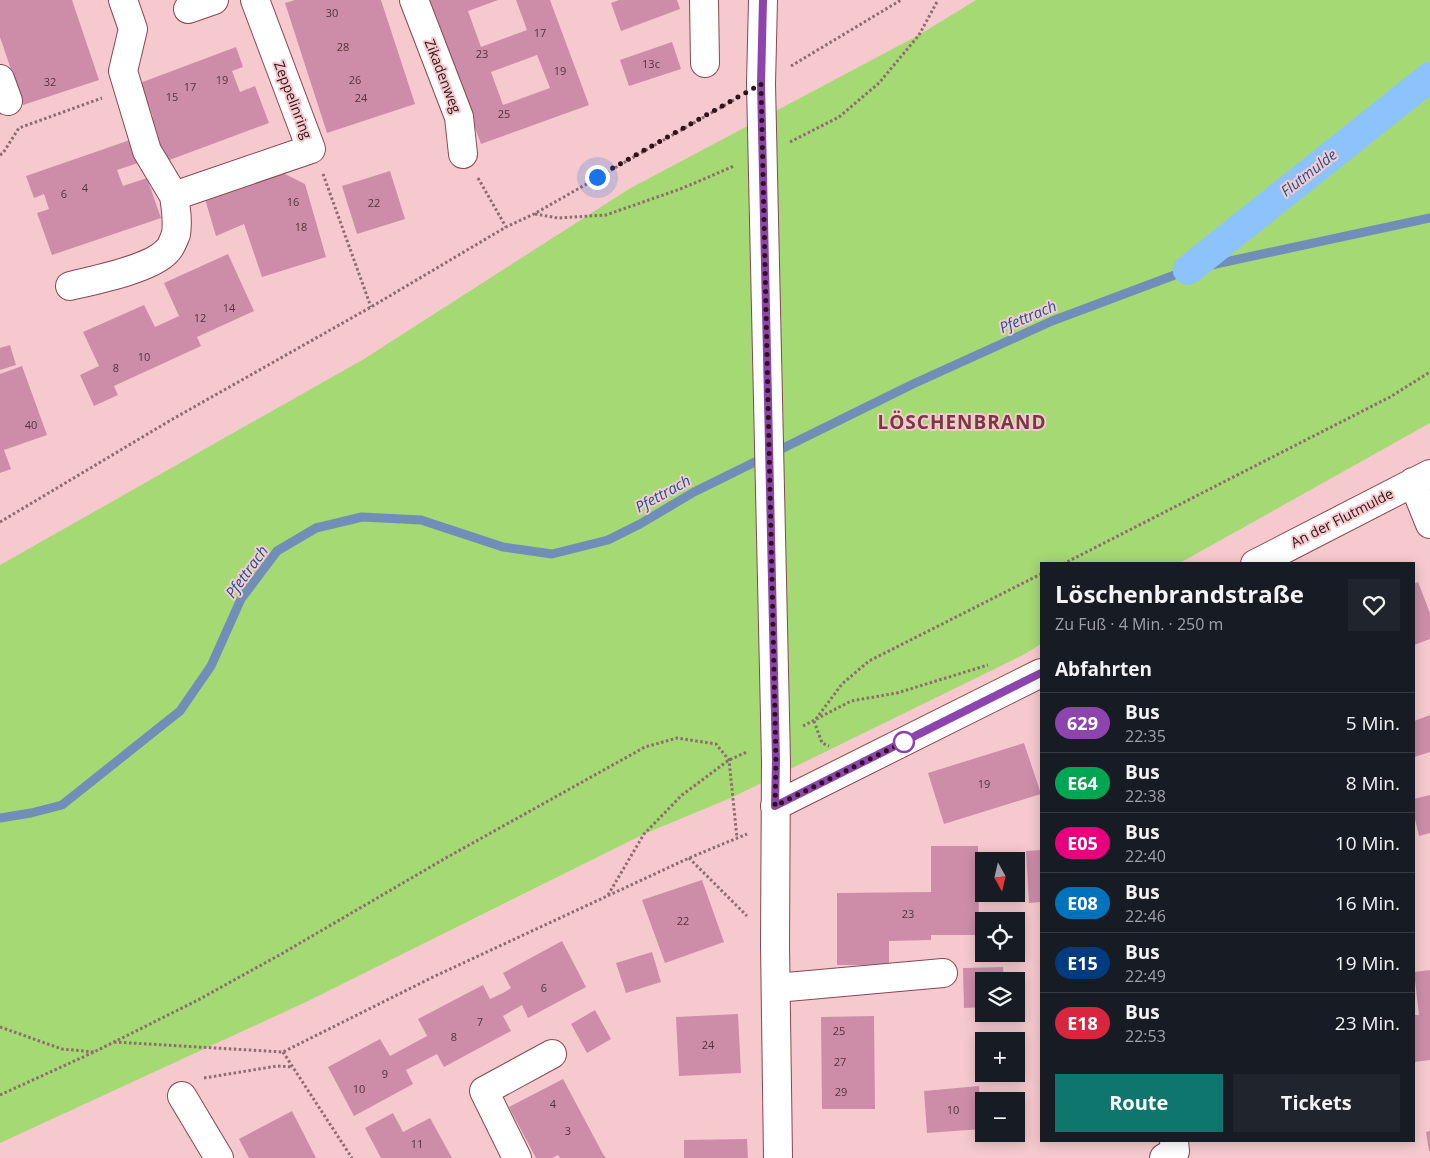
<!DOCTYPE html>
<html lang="de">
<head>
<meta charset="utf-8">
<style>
  body { margin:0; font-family:"Open Sans",sans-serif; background:#20242c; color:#f1f3f6; height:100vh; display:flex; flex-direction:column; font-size:19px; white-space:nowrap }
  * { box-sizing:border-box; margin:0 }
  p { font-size:16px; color:#9ea1a6 }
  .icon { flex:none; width:28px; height:28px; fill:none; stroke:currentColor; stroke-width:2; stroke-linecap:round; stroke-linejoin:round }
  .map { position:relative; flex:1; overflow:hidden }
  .side { position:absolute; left:1040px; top:562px; width:375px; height:580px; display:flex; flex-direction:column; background:#171b24; border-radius:0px; box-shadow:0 2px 12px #0003 }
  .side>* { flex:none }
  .badge { padding:0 10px; border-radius:16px; font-size:18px; line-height:32px }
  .needle { width:32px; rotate:172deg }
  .fabs { position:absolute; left:975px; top:852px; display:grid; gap:10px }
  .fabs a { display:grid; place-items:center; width:50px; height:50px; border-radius:0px; background:#171b24; box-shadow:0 2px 12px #0003; font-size:25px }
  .you { position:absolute; width:25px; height:25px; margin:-12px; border:4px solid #fff; border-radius:50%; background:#1a73e8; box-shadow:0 0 0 8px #1a73e833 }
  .map>.badge { position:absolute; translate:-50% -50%; box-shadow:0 0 0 2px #fff }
  h2 { padding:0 15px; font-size:19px; line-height:45px }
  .round { display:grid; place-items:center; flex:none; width:52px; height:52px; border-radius:0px; background:#20242c }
  .summary { display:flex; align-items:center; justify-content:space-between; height:85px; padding:0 15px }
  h1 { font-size:24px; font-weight:700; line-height:38px }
  .button { display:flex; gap:10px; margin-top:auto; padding:10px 15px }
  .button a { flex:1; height:58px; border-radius:0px; background:#0f766e; color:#fff; font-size:20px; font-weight:700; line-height:58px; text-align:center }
  .button a+a { background:#20242c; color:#f1f3f6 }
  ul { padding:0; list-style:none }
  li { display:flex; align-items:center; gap:15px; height:60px; padding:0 15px; border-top:1px solid #363941 }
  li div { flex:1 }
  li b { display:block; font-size:19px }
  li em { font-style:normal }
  li .badge { min-width:55px; font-weight:700; text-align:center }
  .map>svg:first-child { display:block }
  .green { fill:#a5d973 }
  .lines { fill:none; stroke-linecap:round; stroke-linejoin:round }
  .stream { stroke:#708eb8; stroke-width:9 }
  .canal { stroke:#8dc3fd; stroke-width:30 }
  .building { fill:#cd8da9; fill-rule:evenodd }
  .minor-casing { stroke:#874852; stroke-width:30 }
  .major-casing { stroke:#874852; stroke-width:30 }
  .path { stroke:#8e6b6f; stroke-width:3; stroke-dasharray:2.5 2.5; stroke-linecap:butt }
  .minor { stroke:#fff; stroke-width:28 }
  .major { stroke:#fff; stroke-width:28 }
  .major-bridge-casing { stroke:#874852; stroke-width:30; stroke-linecap:butt }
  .major-bridge { stroke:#fff; stroke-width:28 }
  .line-casing { stroke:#fff; stroke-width:11 }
  .line { stroke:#8e44ad; stroke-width:8 }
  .walk { stroke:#2e1418; stroke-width:5; stroke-dasharray:0 9 }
  .stop-dot { fill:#fff; stroke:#8e44ad; stroke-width:2.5 }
  .labels { text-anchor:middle; stroke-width:4; stroke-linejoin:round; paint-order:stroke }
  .number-label { font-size:11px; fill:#56323c }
  .street-label { font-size:14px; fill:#2e1418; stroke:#f6c9ce }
  .water-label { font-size:15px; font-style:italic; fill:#145794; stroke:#f6c9ce }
  .district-label { font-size:19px; font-weight:bold; letter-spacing:1px; fill:#773944; stroke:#f6c9ce }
</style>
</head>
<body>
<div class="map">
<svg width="1430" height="1158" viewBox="0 0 1430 1158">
  <rect width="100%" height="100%" fill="#f6c9ce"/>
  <path class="green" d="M976,0H1430V423L1178,564H1041V644L1023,655L733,797L644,834L306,1002L0,1143V565L364,359L629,189L919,35Z"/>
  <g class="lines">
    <path class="stream" d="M0,818L31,813L62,805L180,711L211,666L241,599L277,551L316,528L362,517L421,520L503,547L552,554L608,540L640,524L694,492L913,384L1052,321L1188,270L1430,218"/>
    <path class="canal" d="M1188,270L1430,77"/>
  </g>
  <path class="building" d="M0,0H72L99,80L23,105L0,37Z
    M295,0H381L415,104L327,133L285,3Z
    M428,0H498L468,11L481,47L527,30L516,0H550L589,105L481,144ZM537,55L550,88L503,105L491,72Z
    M619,0H677L680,9L621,31L611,3Z
    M672,42L681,69L629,86L620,60Z
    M236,47L243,67L232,71L240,92L255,86L269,123L156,165L140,122L153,117L140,83Z
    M130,140L138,163L117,170L123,186L147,178L161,218L52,255L37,213L49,209L44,194L34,198L26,176Z
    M277,170L305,184L326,257L262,277L244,224L216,236L205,199Z
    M390,171L405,219L357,234L342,186Z
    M228,254L254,311L197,337L201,346L114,386L118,395L94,406L80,375L99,366L83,332L144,305L155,327L179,316L164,283Z
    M10,345L16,365L0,370V348Z
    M22,366L47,435L4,450L11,469L0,473V374Z
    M1418,582L1430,613V639L1414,645V584Z
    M1430,715V752L1414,757V721Z
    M1024,743L1041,794L944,824L928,773Z
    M1430,795V833L1419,836L1414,815V799Z
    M931,846H978L979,935H931V940L889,941V965H837V893L931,892Z
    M1041,850V902L1029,903L1026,851Z
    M702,880L724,942L665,963L642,900Z
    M562,941L586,987L528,1018L522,1005L503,1016L511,1031L444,1067L437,1054L406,1070L413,1084L354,1116L328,1067L380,1039L390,1056L427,1036L418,1019L483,985L490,999L503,993L511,988L503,973Z
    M652,952L661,982L626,993L616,963Z
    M1003,967L1004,981H984V1007L964,1008L963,968Z
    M1430,970V1060L1414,1062V1015H1419L1414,972Z
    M595,1010L611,1039L587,1053L571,1024Z
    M738,1014L741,1073L679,1076L676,1017Z
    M874,1016L875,1109H822L821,1017Z
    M984,1040V1074H1013V1079L979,1081L977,1041Z
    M563,1079L603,1154L606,1158H560L558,1155L552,1158H536L509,1107Z
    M979,1086L982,1129L927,1133L924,1091Z
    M292,1111L316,1158H249L239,1139Z
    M393,1113L403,1132L430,1118L452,1158H381L365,1128Z
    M1430,1131V1151H1429L1426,1132Z
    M747,1139L748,1158H684V1140Z"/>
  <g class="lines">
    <g class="minor-casing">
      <path id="minor" d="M123,0L133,29L123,71L147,151L174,196L311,149L255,0
        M414,0L459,117L463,154
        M704,0L705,63
        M188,9L214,0
        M0,79L8,101
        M70,286C95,280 151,269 167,251C171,248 174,239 176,234C178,221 176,209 174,196
        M1413,482L1430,524
        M1255,564L1430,474
        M775,806L1041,673
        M776,988L943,973
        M182,1096L219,1158
        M517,1158L484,1091L552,1054
        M1164,1158L1175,1151L1174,1141"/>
    </g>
    <g class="major-casing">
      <path id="major" d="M761,84L763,0
        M776,761L775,945L778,1158"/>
    </g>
    <path class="path" d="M791,66L901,0
      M790,142L839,117L879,83L919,35L938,0
      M0,155L3,153L19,128L102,98
      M323,174L371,307
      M478,178L506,227
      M535,214L558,218L606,215L683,188L734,166
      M0,522L171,420L371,307L506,227L534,214L734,100
      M1063,564L1390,397L1430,372
      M816,719L842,684L869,661L1041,574
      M814,721L822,743L829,746
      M803,726L851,701L897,693L988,665
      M689,858L747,916
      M608,895L644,834L682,795L729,760L747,752
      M0,1027L62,1049L94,1052
      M114,1042L283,1052L433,977L689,858L747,834
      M283,1052L352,1158
      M204,1078L277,1066L293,1067
      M0,1095L94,1052L198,1000L283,953L444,859L645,747L677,738L716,744L729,760L737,838"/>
    <use href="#minor" class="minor"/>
    <use href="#major" class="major"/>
    <g class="major-bridge-casing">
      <path id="major-bridge" d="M761,84L776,761"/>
    </g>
    <use href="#major-bridge" class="major-bridge"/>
  </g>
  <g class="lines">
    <g class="line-casing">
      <path id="line" d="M763,0L761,84L776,761L775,806L1041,673"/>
    </g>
    <use href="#line" class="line"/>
    <path class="walk" d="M597,177L761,84L776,761L775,806L904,742"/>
  </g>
  <circle class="stop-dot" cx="904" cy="742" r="10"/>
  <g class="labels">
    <g class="number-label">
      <text x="332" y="17">30</text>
      <text x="540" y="37">17</text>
      <text x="343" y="51">28</text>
      <text x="482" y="58">23</text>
      <text x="651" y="68">13c</text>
      <text x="560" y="75">19</text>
      <text x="222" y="84">19</text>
      <text x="355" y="84">26</text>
      <text x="50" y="86">32</text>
      <text x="190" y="91">17</text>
      <text x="172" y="101">15</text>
      <text x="361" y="102">24</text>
      <text x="504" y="118">25</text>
      <text x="85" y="192">4</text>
      <text x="64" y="198">6</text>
      <text x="293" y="206">16</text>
      <text x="374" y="207">22</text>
      <text x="301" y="231">18</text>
      <text x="229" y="312">14</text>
      <text x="200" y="322">12</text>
      <text x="144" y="361">10</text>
      <text x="116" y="372">8</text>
      <text x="31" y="429">40</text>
      <text x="984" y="788">19</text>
      <text x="908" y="918">23</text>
      <text x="683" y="925">22</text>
      <text x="544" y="992">6</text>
      <text x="480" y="1026">7</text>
      <text x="839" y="1035">25</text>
      <text x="454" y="1041">8</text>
      <text x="708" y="1049">24</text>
      <text x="840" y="1066">27</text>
      <text x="385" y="1078">9</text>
      <text x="359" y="1093">10</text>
      <text x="841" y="1096">29</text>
      <text x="553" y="1108">4</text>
      <text x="953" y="1114">10</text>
      <text x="568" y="1135">3</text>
      <text x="417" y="1148">11</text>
    </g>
    <g class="street-label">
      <text transform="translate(443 76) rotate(69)" y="5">Zikadenweg</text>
      <text transform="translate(293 100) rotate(69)" y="5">Zeppelinring</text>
      <text transform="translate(1342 518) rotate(-27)" y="5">An der Flutmulde</text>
    </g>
    <g class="water-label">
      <text transform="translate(1309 173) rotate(-38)" y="5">Flutmulde</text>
      <text transform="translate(1028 317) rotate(-23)" y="5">Pfettrach</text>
      <text transform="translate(663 494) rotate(-29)" y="5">Pfettrach</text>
      <text transform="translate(247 572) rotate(-54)" y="5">Pfettrach</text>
    </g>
    <g class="district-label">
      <text x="962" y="429">LÖSCHENBRAND</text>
    </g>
  </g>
</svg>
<div class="fabs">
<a><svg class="needle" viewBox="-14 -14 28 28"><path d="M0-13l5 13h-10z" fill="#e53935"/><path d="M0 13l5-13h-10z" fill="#9ea1a6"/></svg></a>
<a><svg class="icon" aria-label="locate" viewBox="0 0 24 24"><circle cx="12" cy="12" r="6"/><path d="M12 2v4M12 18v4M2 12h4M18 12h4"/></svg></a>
<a><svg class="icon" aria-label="layers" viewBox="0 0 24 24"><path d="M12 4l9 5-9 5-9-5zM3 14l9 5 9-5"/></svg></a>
<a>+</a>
<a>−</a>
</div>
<div class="you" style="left:597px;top:177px"></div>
<section class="side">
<div class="summary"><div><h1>Löschenbrandstraße</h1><p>Zu Fuß · 4 Min. · 250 m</p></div><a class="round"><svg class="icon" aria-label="heart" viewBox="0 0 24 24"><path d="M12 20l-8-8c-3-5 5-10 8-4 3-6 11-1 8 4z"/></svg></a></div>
<h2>Abfahrten</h2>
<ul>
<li><span class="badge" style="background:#8e44ad;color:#fff">629</span><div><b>Bus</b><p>22:35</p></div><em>5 Min.</em></li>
<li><span class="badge" style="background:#00a651;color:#fff">E64</span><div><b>Bus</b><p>22:38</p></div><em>8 Min.</em></li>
<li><span class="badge" style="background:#e6007e;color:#fff">E05</span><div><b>Bus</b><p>22:40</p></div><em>10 Min.</em></li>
<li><span class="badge" style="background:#0072bc;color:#fff">E08</span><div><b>Bus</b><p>22:46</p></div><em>16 Min.</em></li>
<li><span class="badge" style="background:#003b80;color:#fff">E15</span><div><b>Bus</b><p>22:49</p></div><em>19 Min.</em></li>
<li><span class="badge" style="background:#d7263d;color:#fff">E18</span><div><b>Bus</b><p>22:53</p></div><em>23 Min.</em></li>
</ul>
<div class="button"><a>Route</a><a>Tickets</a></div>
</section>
</div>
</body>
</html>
